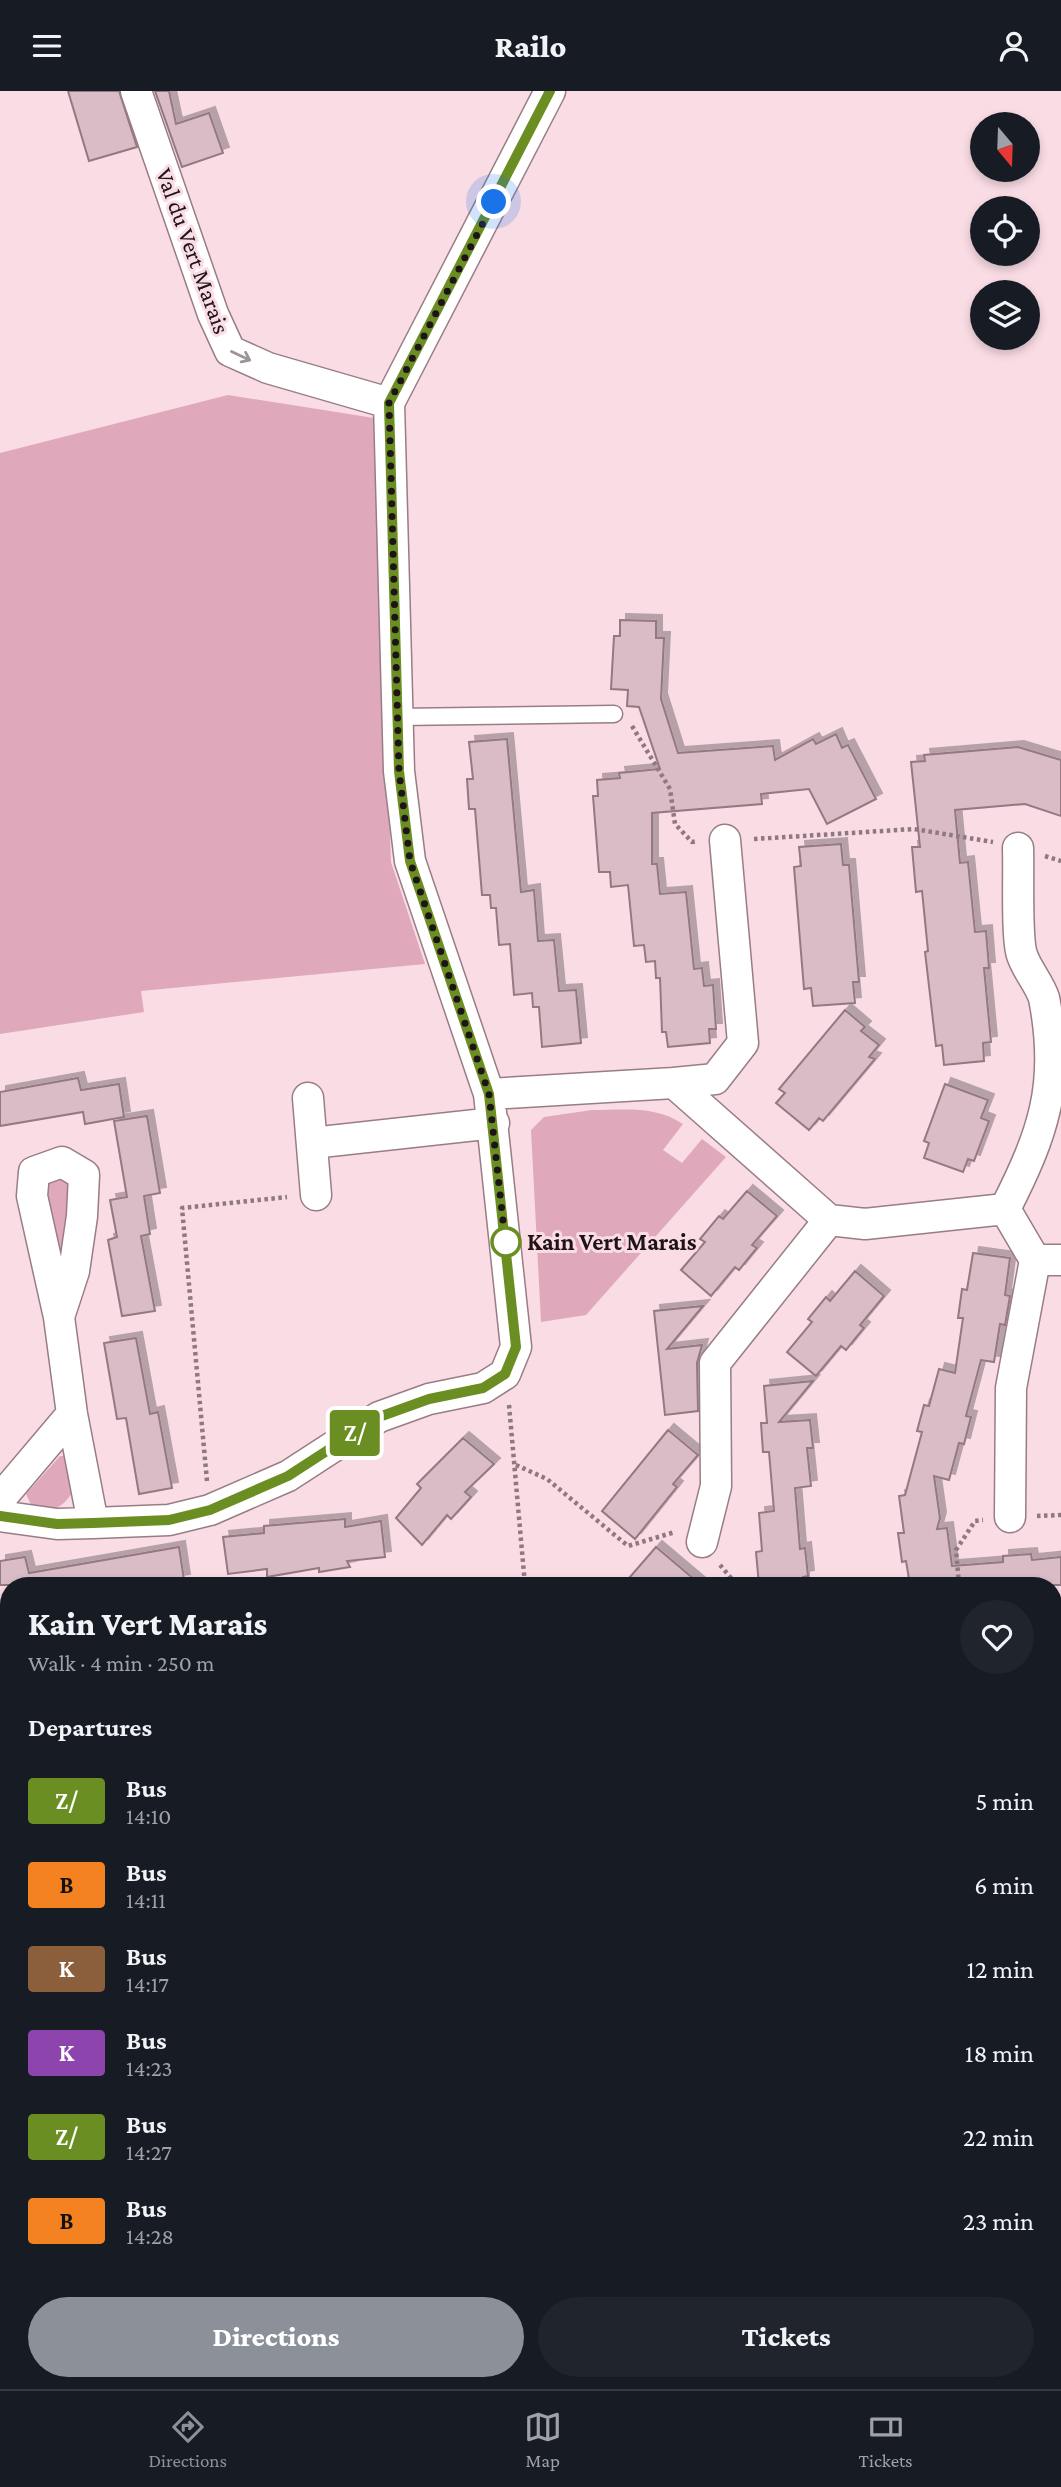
<!DOCTYPE html>
<html lang="en">
<head>
<meta charset="utf-8">
<style>
  body { margin:0; font-family:"Crimson Pro",serif; background:#20242c; color:#f1f3f6; height:100vh; display:flex; flex-direction:column; font-size:26px; white-space:nowrap }
  * { box-sizing:border-box; margin:0 }
  p { font-size:23px; color:#9ea1a6 }
  .icon { flex:none; width:38px; height:38px; fill:none; stroke:currentColor; stroke-width:2; stroke-linecap:round; stroke-linejoin:round }
  .map { position:relative; flex:1; overflow:hidden }
  .details { position:absolute; left:0px; top:1486px; width:1062px; height:814px; display:flex; flex-direction:column; background:#171b24; border-radius:28px 28px 0 0; box-shadow:0 4px 10px #0003 }
  .details>* { flex:none }
  .badge { padding:0 14px; border-radius:5px; font-size:24px; line-height:46px }
  .needle { width:46px; rotate:161deg }
  .tools { position:absolute; left:970px; top:21px; display:grid; gap:14px }
  .tools a { display:grid; place-items:center; width:70px; height:70px; border-radius:50%; background:#171b24; box-shadow:0 4px 10px #0003; font-size:35px }
  .you { position:absolute; width:35px; height:35px; margin:-18px; border:5px solid #fff; border-radius:50%; background:#1a73e8; box-shadow:0 0 0 10px #1a73e833 }
  .map>.badge { position:absolute; translate:-50% -50%; box-shadow:0 0 0 4px #fff }
  h2 { padding:0 28px; font-size:26px; line-height:63px }
  .round { display:grid; place-items:center; flex:none; width:74px; height:74px; border-radius:37px; background:#20242c }
  .overview { display:flex; align-items:center; justify-content:space-between; height:119px; padding:0 28px }
  h1 { font-size:33px; font-weight:800; line-height:52px }
  .primary-button { display:flex; gap:14px; margin-top:auto; padding:14px 28px }
  .primary-button a { flex:1; height:80px; border-radius:42px; background:#8c9099; color:#fff; font-size:28px; font-weight:800; line-height:80px; text-align:center }
  .primary-button a+a { background:#20242c; color:#f1f3f6 }
  ul { padding:0; list-style:none }
  li { display:flex; align-items:center; gap:21px; height:84px; padding:0 28px }
  li div { flex:1 }
  li b { display:block; font-size:26px }
  li em { font-style:normal }
  li .badge { min-width:77px; font-weight:700; text-align:center }
  header { display:flex; justify-content:space-between; align-items:center; height:91px; padding:0 28px; background:#171b24; font-size:32px; font-weight:800 }
  .menu { display:flex; justify-content:space-around; align-items:center; height:98px; border-top:2px solid #363941; background:#171b24; font-size:19px; color:#9ea1a6 }
  .menu a { display:grid; justify-items:center; gap:4px }
  .menu .selected { color:#8c9099 }
  .map>svg:first-child { display:block }
  .green { fill:#dfa9bb }
  .building { fill:#d9bcc5; stroke:#947982; stroke-width:2; filter:url(#shadow) }
  .lines { fill:none; stroke-linecap:round; stroke-linejoin:round }
  .lane-casing { stroke:#987d85; stroke-width:19 }
  .street-casing { stroke:#987d85; stroke-width:33 }
  .path { stroke:#8e7980; stroke-width:4.5; stroke-dasharray:3.5 3.5; stroke-linecap:butt }
  .lane { stroke:#fff; stroke-width:16 }
  .street { stroke:#fff; stroke-width:30 }
  .oneway { stroke:#9a9597 }
  .line-casing { stroke:#fff; stroke-width:16 }
  .line { stroke:#6b8e23; stroke-width:10 }
  .walk { stroke:#1e1418; stroke-width:7; stroke-dasharray:0 12.6 }
  .stop-dot { fill:#fff; stroke:#6b8e23; stroke-width:3.5 }
  .labels { text-anchor:middle; stroke-width:6; stroke-linejoin:round; paint-order:stroke }
  .street-label { font-size:24px; fill:#1e1418; stroke:#fadce5 }
  .stop-label { font-size:24px; font-weight:bold; fill:#1e1418; stroke:#fadce5; text-anchor:start }
</style>
</head>
<body>
<header><svg class="icon" aria-label="menu" viewBox="0 0 24 24"><path d="M4 6h16M4 12h16M4 18h16"/></svg>Railo<svg class="icon" aria-label="person" viewBox="0 0 24 24"><circle cx="12" cy="8" r="4"/><path d="M4 21q1-7 8-7t8 7"/></svg></header>
<div class="map">
<svg width="1061" height="2298" viewBox="0 0 1061 2298">
  <defs>
    <filter id="shadow"><feDropShadow dx="6" dy="-6" stdDeviation="0" flood-color="#0004"/></filter>
  </defs>
  <rect width="100%" height="100%" fill="#fadce5"/>
  <path class="green" d="M228,304L374,327L391,771L425,873L141,900L144,921L0,943V362Z
    M592,1019C624,1019 655,1014 683,1033L663,1059L682,1072L702,1048L726,1066L586,1224L541,1231L531,1039L544,1026Z
    M61,1086L71,1091L62,1173L44,1099L50,1088Z
    M60,1365H65L75,1398C64,1415 55,1422 34,1420L26,1403Z"/>
  <path class="building" d="M68,0H119L137,56L89,70Z
    M155,0H169L176,33L209,22L223,62L182,76Z
    M620,529L656,530V547H664L661,608L678,662L773,655L775,669L813,648L816,653L836,643L842,657L848,654L876,708L827,733L809,698L761,703L762,713L652,722V773H657L660,803L686,801L694,878L702,877L704,895L713,894L716,938H709L710,952L668,956L666,941H662L660,887H656L655,870L646,871L644,854L634,855L628,794L611,796L610,781H599L593,705H598L597,689L620,687L619,682L660,678L639,616L627,615L628,599L611,598L614,545H620Z
    M507,648L521,801L534,799L538,850L554,849L559,900L576,899L581,952L542,956L539,916H533L532,902L514,904L510,853L499,854L496,817H491L490,804H482L475,718H469L467,688H473L469,651Z
    M1018,656L1061,669V725L1025,713L955,719L960,772L968,771L975,841L986,840L989,877H984L991,951L983,952L984,970L944,974L942,954L936,955L925,861L928,860L922,800L916,801L912,756H920L911,671L925,670L924,664Z
    M841,753L843,774H849L859,891H853L855,912L813,915L811,897L804,898L794,776L801,775L799,756Z
    M845,919L865,936L861,940L879,954L869,966L875,968L823,1030L819,1027L809,1039L776,1012L785,1002L779,998Z
    M78,987L81,999L119,993L124,1026L85,1033L83,1021L0,1035V1001Z
    M945,993L988,1009L981,1027L989,1030L974,1070L968,1068L963,1081L924,1067L929,1052L924,1050Z
    M147,1025L160,1102L144,1105L150,1143L141,1145L155,1220L122,1225L108,1149L117,1146L110,1109L127,1106L114,1030Z
    M747,1100L777,1125L752,1154L757,1157L747,1169L739,1179L735,1176L711,1205L681,1179L705,1151L700,1148L719,1125L723,1128Z
    M973,1162L1010,1167L1005,1204L1010,1205L1005,1234L1000,1233L994,1271L981,1269L966,1325L971,1326L964,1353L959,1352L949,1389L934,1385L940,1427L937,1438L947,1437L952,1475L1003,1471V1465L1031,1463L1032,1469L1061,1466V1494H910L906,1470L902,1471L898,1442H904L899,1405L905,1404L922,1341L917,1340L924,1314L929,1315L939,1278L955,1282L963,1227H958L962,1198L967,1199Z
    M855,1180L884,1205L860,1234L864,1237L854,1249L846,1259L841,1255L816,1285L787,1261L812,1231L808,1228L826,1206L830,1210Z
    M703,1215L667,1258L702,1254L697,1272L698,1320L665,1324L654,1220Z
    M136,1247L150,1323L158,1321L172,1397L139,1403L126,1327L117,1328L104,1252Z
    M813,1290L779,1331L810,1329L813,1357H807L811,1395L795,1397L800,1458L805,1457L808,1485L803,1486V1494H759L756,1461L762,1460L759,1422L774,1420L769,1361H763L762,1347L761,1332H767L764,1295Z
    M668,1339L698,1364L673,1393L677,1396L635,1448L602,1420Z
    M463,1347L494,1373L465,1401L471,1406L451,1428L447,1424L422,1454L396,1427L421,1397L417,1393Z
    M345,1428V1436L381,1430L385,1466L347,1470L350,1476L319,1481V1477L267,1486V1478L228,1483L223,1446L264,1442V1435Z
    M179,1456L184,1489L152,1494H0V1470L25,1466L29,1482Z
    M656,1456L701,1494H623Z"/>
  <g class="lines">
    <g class="lane-casing">
      <path id="lane" d="M398,626L614,623"/>
    </g>
    <g class="street-casing">
      <path id="street" d="M136,0L213,223L230,260L268,277L389,312
        M674,992L715,988L743,952L725,749
        M489,1003L674,992L829,1129L865,1133L1005,1118L1035,1169H1061
        M308,1007L316,1104
        M312,1052L494,1032
        M1005,1118C1043,1043 1061,994 1044,907C1039,892 1027,879 1022,864C1016,846 1019,780 1018,757
        M59,1226L32,1105L34,1081L62,1071L84,1084L82,1125L74,1180L59,1226L72,1323L93,1432
        M0,1408L72,1323
        M0,1425L57,1433L93,1432L169,1429L210,1419L288,1385L379,1326L429,1308L483,1297L505,1283L516,1256L489,1003L410,770L399,680L389,312L550,0
        M1010,1426L1011,1297L1035,1169
        M702,1451L716,1395L715,1272L829,1129"/>
    </g>
    <path class="path" d="M632,635L670,698L675,733L692,751L697,750
      M754,748L914,738L993,751
      M1045,765L1061,770
      M509,1314L525,1494
      M516,1374L547,1388L628,1455L675,1441
      M207,1390L182,1117L287,1106
      M1037,1425L1061,1424
      M720,1474L737,1494
      M959,1494L956,1459L975,1430L983,1429
      M1054,1729L1061,1728
      M0,2081L9,2077
      M661,2291L663,2298"/>
    <use href="#lane" class="lane"/>
    <use href="#street" class="street"/>
  </g>
  <defs><path id="oneway-shaft" d="M-6 0H5M1.5-3L5.5 0L1.5 3" fill="none" stroke-width="1.6" stroke-linecap="round" stroke-linejoin="round" transform="scale(1.75)"/></defs>
  <use class="oneway" href="#oneway-shaft" transform="translate(241 265) rotate(25)"/>
  <g class="lines">
    <g class="line-casing">
      <path id="line" d="M0,1425L57,1433L93,1432L169,1429L210,1419L288,1385L379,1326L429,1308L483,1297L505,1283L516,1256L489,1003L410,770L399,680L389,312L550,0"/>
    </g>
    <use href="#line" class="line"/>
    <path class="walk" d="M494,111L389,312L399,680L410,770L489,1003L506,1157V1151"/>
  </g>
  <circle class="stop-dot" cx="506" cy="1151" r="14"/>
  <g class="labels">
    <g class="street-label">
      <text transform="translate(193 160) rotate(70)" y="8">Val du Vert Marais</text>
    </g>
    <g class="stop-label">
      <text x="527" y="1159">Kain Vert Marais</text>
    </g>
  </g>
</svg>
<div class="tools">
<a><svg class="needle" viewBox="-14 -14 28 28"><path d="M0-13l5 13h-10z" fill="#e53935"/><path d="M0 13l5-13h-10z" fill="#9ea1a6"/></svg></a>
<a><svg class="icon" aria-label="locate" viewBox="0 0 24 24"><circle cx="12" cy="12" r="6"/><path d="M12 2v4M12 18v4M2 12h4M18 12h4"/></svg></a>
<a><svg class="icon" aria-label="layers" viewBox="0 0 24 24"><path d="M12 4l9 5-9 5-9-5zM3 14l9 5 9-5"/></svg></a>
</div>
<div class="you" style="left:494px;top:111px"></div>
<b class="badge" style="left:355px;top:1342px;background:#6b8e23;color:#fff">Z/</b>
<section class="details">
<div class="overview"><div><h1>Kain Vert Marais</h1><p>Walk · 4 min · 250 m</p></div><a class="round"><svg class="icon" aria-label="heart" viewBox="0 0 24 24"><path d="M12 20l-8-8c-3-5 5-10 8-4 3-6 11-1 8 4z"/></svg></a></div>
<h2>Departures</h2>
<ul>
<li><span class="badge" style="background:#6b8e23;color:#fff">Z/</span><div><b>Bus</b><p>14:10</p></div><em>5 min</em></li>
<li><span class="badge" style="background:#f58220;color:#111">B</span><div><b>Bus</b><p>14:11</p></div><em>6 min</em></li>
<li><span class="badge" style="background:#8b5e3c;color:#fff">K</span><div><b>Bus</b><p>14:17</p></div><em>12 min</em></li>
<li><span class="badge" style="background:#8e44ad;color:#fff">K</span><div><b>Bus</b><p>14:23</p></div><em>18 min</em></li>
<li><span class="badge" style="background:#6b8e23;color:#fff">Z/</span><div><b>Bus</b><p>14:27</p></div><em>22 min</em></li>
<li><span class="badge" style="background:#f58220;color:#111">B</span><div><b>Bus</b><p>14:28</p></div><em>23 min</em></li>
</ul>
<div class="primary-button"><a>Directions</a><a>Tickets</a></div>
</section>
</div>
<nav class="menu">
<a class="selected"><svg class="icon" aria-label="directions" viewBox="0 0 24 24"><path d="M12 3l9 9-9 9-9-9zM9 14v-3h6M13 9l2 2-2 2"/></svg>Directions</a>
<a><svg class="icon" aria-label="map" viewBox="0 0 24 24"><path d="M3 6l6-2 6 2 6-2v14l-6 2-6-2-6 2zM9 4v14M15 6v14"/></svg>Map</a>
<a><svg class="icon" aria-label="tickets" viewBox="0 0 24 24"><path d="M3 7h18v10H3zM15 7v10"/></svg>Tickets</a>
</nav>
</body>
</html>
